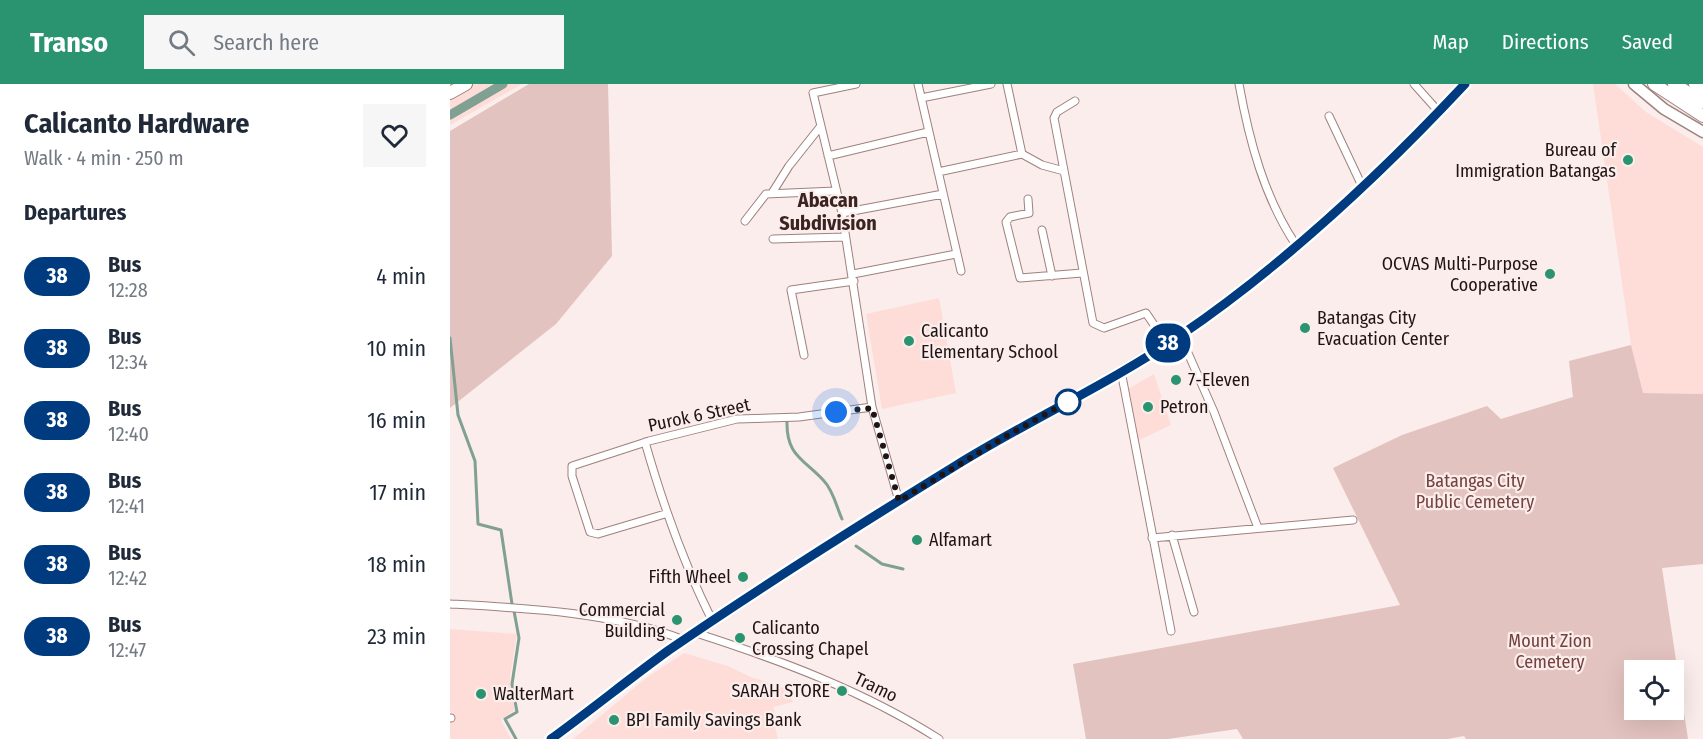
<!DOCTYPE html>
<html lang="en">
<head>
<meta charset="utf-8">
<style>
  body { margin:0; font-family:"Fira Sans Condensed",sans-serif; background:#f6f6f7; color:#1f2937; height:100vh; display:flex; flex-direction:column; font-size:22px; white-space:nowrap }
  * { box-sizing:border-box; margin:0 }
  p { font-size:20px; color:#747a83 }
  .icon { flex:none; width:33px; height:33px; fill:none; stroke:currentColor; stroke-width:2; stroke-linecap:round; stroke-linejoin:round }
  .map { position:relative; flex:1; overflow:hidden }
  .side { display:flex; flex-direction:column; background:#fff; width:450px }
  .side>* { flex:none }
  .badge { padding:0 12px; border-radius:20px; font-size:21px; line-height:39px }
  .buttons { position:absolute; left:1174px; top:576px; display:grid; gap:12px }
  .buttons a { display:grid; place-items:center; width:60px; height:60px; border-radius:0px; background:#fff; box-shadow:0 6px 24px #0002; font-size:30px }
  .you { position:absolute; width:30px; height:30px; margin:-15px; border:4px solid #fff; border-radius:50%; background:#1a73e8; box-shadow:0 0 0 9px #1a73e833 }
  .map>.badge { position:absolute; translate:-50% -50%; box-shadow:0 0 0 3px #fff }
  h2 { padding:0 24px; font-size:22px; line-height:54px }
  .round { display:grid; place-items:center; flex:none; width:63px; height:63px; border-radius:0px; background:#f6f6f7 }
  .headline { display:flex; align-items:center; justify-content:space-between; height:102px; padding:0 24px }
  h1 { font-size:28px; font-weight:700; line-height:45px }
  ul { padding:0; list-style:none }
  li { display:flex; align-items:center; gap:18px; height:72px; padding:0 24px }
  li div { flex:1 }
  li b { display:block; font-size:22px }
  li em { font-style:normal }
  li .badge { min-width:66px; font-weight:700; text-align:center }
  header { display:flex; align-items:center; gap:36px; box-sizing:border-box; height:84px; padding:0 30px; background:#2a9370; color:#fff }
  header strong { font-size:28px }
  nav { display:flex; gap:33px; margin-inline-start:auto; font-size:21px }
  .search { width:420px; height:54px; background:#f6f6f7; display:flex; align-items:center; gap:15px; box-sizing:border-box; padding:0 21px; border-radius:0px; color:#747a83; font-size:22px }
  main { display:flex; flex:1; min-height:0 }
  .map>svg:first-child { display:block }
  .built { fill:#feddd9 }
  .green { fill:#e3c3bf; fill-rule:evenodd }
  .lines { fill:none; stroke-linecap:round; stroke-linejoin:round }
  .stream { stroke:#7fa092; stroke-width:3 }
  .canal { stroke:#7fa092; stroke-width:9 }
  .minor-casing { stroke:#9f817e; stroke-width:9 }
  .primary-casing { stroke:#9f817e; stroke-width:13 }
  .trunk-casing { stroke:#9f817e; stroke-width:14 }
  .minor { stroke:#fff; stroke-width:7 }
  .primary { stroke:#fff; stroke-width:10 }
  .trunk { stroke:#fff; stroke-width:12 }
  .line-casing { stroke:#fff; stroke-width:14 }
  .line { stroke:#003b80; stroke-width:9 }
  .walk { stroke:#1f1413; stroke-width:6; stroke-dasharray:0 10.8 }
  .poi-dot { fill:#2a9370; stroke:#faedeb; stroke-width:2 }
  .stop-dot { fill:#fff; stroke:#003b80; stroke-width:3 }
  .labels { text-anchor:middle; stroke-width:4.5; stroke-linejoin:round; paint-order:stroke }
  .poi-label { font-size:18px; fill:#1f1413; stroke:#faedeb; text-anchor:start }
  .street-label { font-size:18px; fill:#1f1413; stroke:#faedeb }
  .park-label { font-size:18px; fill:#75413d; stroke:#faedeb }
  .neighbourhood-label { font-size:20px; font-weight:bold; fill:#3b2321; stroke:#faedeb }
</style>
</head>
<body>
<header>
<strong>Transo</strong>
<div class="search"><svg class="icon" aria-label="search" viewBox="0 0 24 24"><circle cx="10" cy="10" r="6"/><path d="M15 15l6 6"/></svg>Search here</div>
<nav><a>Map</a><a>Directions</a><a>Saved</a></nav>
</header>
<main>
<section class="side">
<div class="headline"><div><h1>Calicanto Hardware</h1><p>Walk · 4 min · 250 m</p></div><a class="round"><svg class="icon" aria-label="heart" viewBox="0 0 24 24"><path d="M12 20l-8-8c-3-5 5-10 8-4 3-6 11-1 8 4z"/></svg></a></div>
<h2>Departures</h2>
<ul>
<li><span class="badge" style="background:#003b80;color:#fff">38</span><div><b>Bus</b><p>12:28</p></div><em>4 min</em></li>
<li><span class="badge" style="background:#003b80;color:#fff">38</span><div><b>Bus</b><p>12:34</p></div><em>10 min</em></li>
<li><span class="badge" style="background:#003b80;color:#fff">38</span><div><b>Bus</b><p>12:40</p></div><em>16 min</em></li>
<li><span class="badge" style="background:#003b80;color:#fff">38</span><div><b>Bus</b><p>12:41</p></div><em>17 min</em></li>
<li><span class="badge" style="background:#003b80;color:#fff">38</span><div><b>Bus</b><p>12:42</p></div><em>18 min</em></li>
<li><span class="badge" style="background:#003b80;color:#fff">38</span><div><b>Bus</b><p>12:47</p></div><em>23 min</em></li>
</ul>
</section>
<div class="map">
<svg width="1253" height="655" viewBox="0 0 1253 655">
  <rect width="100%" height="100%" fill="#faedeb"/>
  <path class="built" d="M0,0H72L0,41Z
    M1143,0H1165L1196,28L1253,63V310L1192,309L1181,261Z
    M489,214L506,309L432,325L416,230Z
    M704,290L721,341L687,357L678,305Z
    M0,545L67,550L60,594L65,626L51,636L61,655H0V635L3,634L0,626Z
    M234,569L278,582L301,593L338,605L343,618L323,623L330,642L325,643L328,655H123L195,595Z"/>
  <path class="green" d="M79,0H158L162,172L106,240L0,324V47Z
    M1181,261L1193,309L1253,310V480L1212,484L1238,655H1016L1014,652L998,655H793L787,645L718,655H636L623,580L950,521L883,384L952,351L1037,322L1051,335L1123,313L1119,277ZM1185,586H1224V626H1185Z"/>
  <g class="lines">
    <path class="stream" d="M0,254L8,331L25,377L28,440L51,446L62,520
      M337,337C336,372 354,375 374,397C383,406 387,424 392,435
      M406,462L432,480L453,485
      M64,527L69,554L62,600L67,628L55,635L66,655"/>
    <path class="canal" d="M0,31L53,0"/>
    <g class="minor-casing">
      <path id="minor" d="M406,0L363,9L392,129L422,323L449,417
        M468,0L511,187
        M557,0L572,70
        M789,0C799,56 814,113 846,161
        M964,0L989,28
        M471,14L541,0
        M625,17L607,28L604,34L643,239L654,244L696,229L717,260
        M879,32L912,102
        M378,72L478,48
        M488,88L572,70L592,81L614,87
        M322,109L339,82L370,43
        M578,115L579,129L560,133L556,138L570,194L632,189
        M392,129L493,110
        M295,137L316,110L386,107
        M592,146L602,192
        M323,155L395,153
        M403,190L506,170
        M730,251L764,328L808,444
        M354,271L341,206L404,197
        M671,287L721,547
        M195,358C213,421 233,479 263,538
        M215,430L148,450L140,448L122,392V382L199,357L287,335L349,333L422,323
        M722,451L744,528
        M702,454L903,436
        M0,520C75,524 164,528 234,556
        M246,549C330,576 414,607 489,655
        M0,634H1"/>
    </g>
    <g class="primary-casing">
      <path id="primary" d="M1184,0L1214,25L1253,48
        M1244,0L1253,6
        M101,655C141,626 179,595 219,566C312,502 409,441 505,382C579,336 658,300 731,251C835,180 929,92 1015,0"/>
    </g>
    <g class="trunk-casing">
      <path id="trunk" d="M1204,0L1253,32
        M1224,0L1253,18
        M0,9L16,0"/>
    </g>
    <use href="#minor" class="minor"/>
    <use href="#primary" class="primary"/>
    <use href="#trunk" class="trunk"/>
  </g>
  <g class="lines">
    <g class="line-casing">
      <path id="line" d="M101,655C141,626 179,595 219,566C312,502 409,441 505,382C579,336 659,300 731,251C835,180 929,92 1015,0"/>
    </g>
    <use href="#line" class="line"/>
    <path class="walk" d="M386,328L422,324L449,417L558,351L623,315L618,318"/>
  </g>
  <g class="poi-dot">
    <circle cx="1178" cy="76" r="6"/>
    <circle cx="1100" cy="190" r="6"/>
    <circle cx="855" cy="244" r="6"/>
    <circle cx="459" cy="257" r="6"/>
    <circle cx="726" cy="296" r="6"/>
    <circle cx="698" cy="323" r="6"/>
    <circle cx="467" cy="456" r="6"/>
    <circle cx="293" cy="493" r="6"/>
    <circle cx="227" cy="536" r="6"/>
    <circle cx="290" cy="554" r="6"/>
    <circle cx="392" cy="607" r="6"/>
    <circle cx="31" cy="610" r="6"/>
    <circle cx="164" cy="636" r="6"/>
  </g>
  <circle class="stop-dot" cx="618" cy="318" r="12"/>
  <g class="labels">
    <g class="poi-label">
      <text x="1166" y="72" text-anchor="end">Bureau of<tspan x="1166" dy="21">Immigration Batangas</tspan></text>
      <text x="1088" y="186" text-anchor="end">OCVAS Multi-Purpose<tspan x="1088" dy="21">Cooperative</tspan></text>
      <text x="867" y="240">Batangas City<tspan x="867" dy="21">Evacuation Center</tspan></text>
      <text x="471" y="253">Calicanto<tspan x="471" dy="21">Elementary School</tspan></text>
      <text x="738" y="302">7-Eleven</text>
      <text x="710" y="329">Petron</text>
      <text x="479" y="462">Alfamart</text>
      <text x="281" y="499" text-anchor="end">Fifth Wheel</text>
      <text x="215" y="532" text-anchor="end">Commercial<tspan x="215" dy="21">Building</tspan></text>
      <text x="302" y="550">Calicanto<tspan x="302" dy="21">Crossing Chapel</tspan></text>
      <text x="380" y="613" text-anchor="end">SARAH STORE</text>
      <text x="43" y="616">WalterMart</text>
      <text x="176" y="642">BPI Family Savings Bank</text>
    </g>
    <g class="street-label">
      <text transform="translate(249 331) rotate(-12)" y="6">Purok 6 Street</text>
      <text transform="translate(426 603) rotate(26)" y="6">Tramo</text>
    </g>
    <g class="park-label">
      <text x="1025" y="403">Batangas City<tspan x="1025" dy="21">Public Cemetery</tspan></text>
      <text x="1100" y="563">Mount Zion<tspan x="1100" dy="21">Cemetery</tspan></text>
    </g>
    <g class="neighbourhood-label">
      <text x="378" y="123">Abacan<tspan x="378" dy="23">Subdivision</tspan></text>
    </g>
  </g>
</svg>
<div class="buttons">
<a><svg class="icon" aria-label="locate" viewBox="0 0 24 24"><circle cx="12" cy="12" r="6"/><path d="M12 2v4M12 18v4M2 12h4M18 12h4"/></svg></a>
</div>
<div class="you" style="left:386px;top:328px"></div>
<b class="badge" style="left:718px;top:259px;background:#003b80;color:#fff">38</b>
</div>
</main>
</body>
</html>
